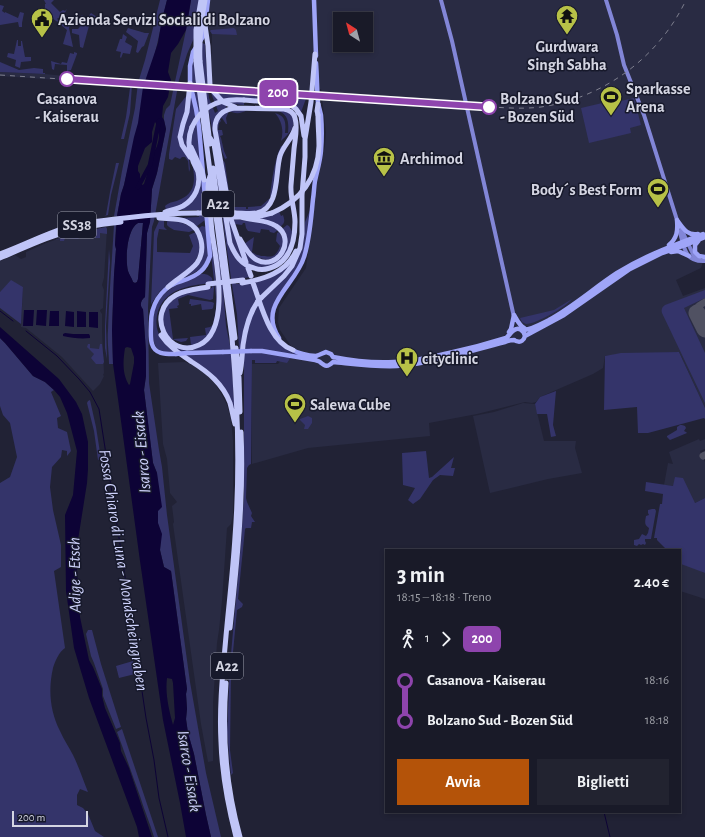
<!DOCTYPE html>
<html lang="it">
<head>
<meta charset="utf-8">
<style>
  body { margin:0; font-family:"Alegreya Sans",sans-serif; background:#222330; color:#f1f3f6; height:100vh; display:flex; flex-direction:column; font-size:15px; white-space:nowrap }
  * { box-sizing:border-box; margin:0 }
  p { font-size:13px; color:#9fa1a8 }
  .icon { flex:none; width:22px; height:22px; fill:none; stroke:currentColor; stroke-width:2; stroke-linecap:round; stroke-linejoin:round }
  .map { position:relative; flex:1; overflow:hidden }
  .panel { position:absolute; left:385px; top:549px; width:296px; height:264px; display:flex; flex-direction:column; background:#191a28; border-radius:0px; box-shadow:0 2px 6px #0003,0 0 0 1px #373845 }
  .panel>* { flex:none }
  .badge { padding:0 8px; border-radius:6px; font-size:14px; line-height:26px }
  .needle { width:26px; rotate:324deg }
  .buttons { position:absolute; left:333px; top:12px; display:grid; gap:8px }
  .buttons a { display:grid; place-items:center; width:40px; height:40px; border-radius:0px; background:#191a28; box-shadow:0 2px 6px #0003,0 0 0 1px #373845; font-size:20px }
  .scale { position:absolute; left:12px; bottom:10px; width:76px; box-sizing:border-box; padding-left:4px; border:2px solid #d4d5e2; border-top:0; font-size:11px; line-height:14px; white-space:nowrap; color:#d4d5e2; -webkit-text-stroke:3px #17192b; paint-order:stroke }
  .map>.badge { position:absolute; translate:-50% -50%; box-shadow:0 0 0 2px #fff }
  .legs { display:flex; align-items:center; gap:6px; height:44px; padding:0 12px; font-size:13px }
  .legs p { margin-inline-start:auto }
  .summary { display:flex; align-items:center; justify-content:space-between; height:68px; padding:0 12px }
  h1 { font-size:22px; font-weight:700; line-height:30px }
  .cta { display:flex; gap:8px; margin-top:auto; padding:8px 12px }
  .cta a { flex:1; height:46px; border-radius:0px; background:#b45309; color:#fff; font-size:16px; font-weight:700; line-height:46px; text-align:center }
  .cta a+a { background:#222330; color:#f1f3f6 }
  ul { padding:0 12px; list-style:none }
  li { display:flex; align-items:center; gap:14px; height:40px; font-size:15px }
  li i { display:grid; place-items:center; width:6px; height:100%; margin:0 5px; background:currentColor }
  li i::after { content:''; width:10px; height:10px; margin:-5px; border:3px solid; border-radius:50%; background:#191a28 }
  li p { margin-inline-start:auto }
  li:first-child i { background:linear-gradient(#0000 50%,currentColor 0) }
  li:last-child i { background:linear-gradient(currentColor 50%,#0000 0) }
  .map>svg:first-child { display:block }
  .built { fill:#292b43; fill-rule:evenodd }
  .green { fill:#34346a }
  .water { fill:#0d0336; fill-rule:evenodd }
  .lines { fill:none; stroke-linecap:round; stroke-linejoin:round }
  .stream { stroke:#0d0336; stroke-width:1 }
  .river { stroke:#0d0336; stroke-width:4.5 }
  .taxiway { stroke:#505162; stroke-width:7 }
  .runway { stroke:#505162; stroke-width:17 }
  .secondary { stroke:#8286d7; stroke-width:4 }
  .primary { stroke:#9fa5f8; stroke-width:4.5 }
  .highway { stroke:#c0c5f7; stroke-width:5 }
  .rail { stroke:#7f808f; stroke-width:1; stroke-dasharray:5 5; stroke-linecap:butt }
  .primary-bridge { stroke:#9fa5f8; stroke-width:4.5 }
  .highway-bridge { stroke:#c0c5f7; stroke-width:5 }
  .line-1-casing { stroke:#fff; stroke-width:9 }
  .line-1 { stroke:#8e44ad; stroke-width:6 }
  .stop-1-dot { fill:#fff; stroke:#8e44ad; stroke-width:2 }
  .labels { text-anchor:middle; stroke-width:3; stroke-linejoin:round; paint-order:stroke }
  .shield { fill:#17192b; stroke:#9b9dab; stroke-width:1 }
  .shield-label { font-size:15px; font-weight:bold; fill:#d4d5e2 }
  .poi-label { font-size:16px; font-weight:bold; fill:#d4d5e2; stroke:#17192b; text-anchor:start }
  .stop-label { font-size:16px; font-weight:bold; fill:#d4d5e2; stroke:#17192b }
  .water-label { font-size:17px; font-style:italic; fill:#cdd1fb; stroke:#17192b }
</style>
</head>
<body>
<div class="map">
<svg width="705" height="837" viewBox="0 0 705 837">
  <rect width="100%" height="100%" fill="#212235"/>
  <path class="built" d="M210,0H705V256L701,268L676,280L683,296L705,288V408L679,352L605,356L603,368L593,374L540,397L536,402L532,403L525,402L477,414L429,423L430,436L308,448L252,464V364H278L291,346L280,330L278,322L279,308L306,268L319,170L325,146L326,132L321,89L308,92L212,86L209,58L212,53V34L207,26ZM340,19H366V45H340Z
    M0,72L45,74L75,77L73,81L0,76Z
    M105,228L106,227L107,229L104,278L102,285L104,290L103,308L100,310V311L102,314V331L104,373L103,375L104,376L100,384L93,391L62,357L26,328L21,327L23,287L11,281L0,292V261L15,255L21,259L26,257V252L46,243L72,234Z
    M185,362L201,369L215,384L221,393L227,405L231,419L233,440V515L231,524L227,528L222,601L219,630L217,643L213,703V761L208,762L201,724L173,524L174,522L172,506L177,502L170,493L167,459L163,444L158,363Z
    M523,403L535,404L544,441H576L575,448L582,473L548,479L490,493L473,416L494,412Z
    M699,439L700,441L705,439V449L700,451L705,462V498L695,503L673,486L664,485L668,463L673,464L669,452Z
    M680,562L705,573V599L680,591Z"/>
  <path class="green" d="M44,0H54L51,3L60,12L63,10L65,11L67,9L61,20L58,18L57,19L60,21L59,23L45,13V4H46Z
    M160,0H167C162,19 159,38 154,57L124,185L121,194L117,216H114L122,171L135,108L138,83L145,60Z
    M191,0H199L194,38L187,54L179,80L154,221L152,227L148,308L149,383L159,450L162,467L167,515L190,682L206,773L221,837H211L206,815L194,754L188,733L186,719L187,709L186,694L187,689L171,571L164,567L160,550L161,534L158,524L157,473L153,463L144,390L146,376V352L143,310C139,305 141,300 145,297L147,233L150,222L152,189L157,173L166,129L164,120V115L166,109L170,105L186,30Z
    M0,5L4,6L2,11L5,13V12L18,18L20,12L24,13L22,23V27H19L18,22L0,25Z
    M91,13L97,17L95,26L90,22L83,48L80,47L79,35L72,33V29H78L85,21L80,17L82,15L87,18Z
    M66,15L65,19L71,22L69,28L73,47L63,44L67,30L61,25Z
    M128,28L145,33H149L144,46L142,47L138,53L136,52L138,41L126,32Z
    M234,28L236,30L237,35L212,34L210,31L211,30Z
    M123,34L127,37L125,42L132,46L130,54L123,53L121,58L120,57L121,52L116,51L120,39H122Z
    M17,40H18V46H21V41H22L25,57H31V61L21,62L20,68L15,66L16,60L7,57L8,53L14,54Z
    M202,43L205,44L208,90L209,98L215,113L218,111L211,93H212L226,105V108L215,120L227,209L244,262L233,247L207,101L202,66Z
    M74,52L77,53V54L71,70L67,71V65L55,64L54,70L52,69L51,61L61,64L62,62L67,63L70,53L74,54Z
    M194,60L199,107L218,306L214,326L205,339L191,346L185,345H191L190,337L206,335L205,328L210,327L213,325L216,309V297L211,255L207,209L190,73Z
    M0,62L19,70L34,68L43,69V73H45V74L0,72Z
    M130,85H132L130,113L124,139H121L126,117L130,88Z
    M214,90L307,96L301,112C295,106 291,102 283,101L242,102L244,103V105C227,104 226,101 214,90Z
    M191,92L197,122L200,163L185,149L181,137Z
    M187,95L186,110L179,133L189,158L190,169L189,172L188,161L185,157H182L180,159L175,157L172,160L169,159V154L176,109Z
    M634,98L641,125L630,128L631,133L589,143L581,108L615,100L616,102Z
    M247,110C241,114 235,114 229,111L226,118L227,124H226L222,118L220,119L221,121L219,123L218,130H222L223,135L220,136L221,138L224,151L227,158L225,159C222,153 221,147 219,141C217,130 215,116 228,111C233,109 242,110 247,110Z
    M276,110C279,111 283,110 286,111C290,112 292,115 293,118C296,128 288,134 281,141C284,131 282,121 275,113C286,116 286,123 285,133H288C289,121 288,114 276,110Z
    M281,146H283L271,200L261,210L251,212L231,210L223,160L225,163L231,207H246V209H248V207L261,206L269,199H271V197L270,196C272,180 274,162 281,146Z
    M214,158L230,246L247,267L250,277L235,280L236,284L251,282L258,299L241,349H239L237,314L232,285Z
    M192,162L197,176L195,192L183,205L166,210L165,206C169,202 175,202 179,200C197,193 195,178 192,162Z
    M116,163H119L111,195L108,215L104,216L106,215L110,192Z
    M200,170L203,187L205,220L197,226L199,228L202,226L206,227C209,260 213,266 179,280L199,261L201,237L180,218L199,217L200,210H177L194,197Z
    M311,208L308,233L301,263L278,296L271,326L261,300L292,267L304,228L305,222Z
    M279,211L281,216L283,215C285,221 285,223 280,227L247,217Z
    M233,219L268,223L276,227L284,240L282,251L276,257L267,260L256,257L244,244L254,237L252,252C254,253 256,255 258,255C260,256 262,256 265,256C273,258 277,255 280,246L276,241L277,233L279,232L278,230L274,233L270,232L269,230L261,229L260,233L248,231L246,228L245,223H243L242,225L235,224Z
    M159,221H164V227L167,230L159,229L157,239V252L190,253L193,246L189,235L196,232L198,234L200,251L194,264L160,291L151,304L154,232Z
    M167,221C179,221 184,222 194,230L189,232L174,230L169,227L167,225Z
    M138,223H143L138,279L137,282L135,283L133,282C132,279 129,275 128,271C125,259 127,229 138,223Z
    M114,225H116L115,245L116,249L114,275L112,330L113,364H109C109,353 107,342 108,330C109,295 112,260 114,225Z
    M287,225L289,226C290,228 293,232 293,235C294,247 281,262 270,267C263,269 255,267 248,265L241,245L251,257L267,263L283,253L282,229Z
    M106,227L107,229V234L100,233V238H79L78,239L65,238L64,241H60V239L55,240L72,234Z
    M217,244L223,287L226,326L231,350L235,416L221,384L179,352L163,336L159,326L165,336L185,348L210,338L221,303L222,298L219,274Z
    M299,248L287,270L260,296L254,282L280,271Z
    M109,249L110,262L106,326L107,359L105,348V326Z
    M198,274C203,273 209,274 212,278L214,288L213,299L210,300L188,295L178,299L179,305L177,306L178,308L169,309L173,339L188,338L186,341L181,342L169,338L161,321L165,307L179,295L200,289L212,288V283C189,285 163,289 157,315C156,321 156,328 159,334C163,340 171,347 176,352C170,353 163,354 158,349C151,344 151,322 153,313C154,308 158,301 161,297C171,286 186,281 198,274Z
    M11,280L23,287L21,324L0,308V292Z
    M705,290V298L684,308L705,353V403L662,313C661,310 662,307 665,305Z
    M190,299L212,302L214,303L213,308L212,309L202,310L201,304L191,306V304H189Z
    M572,299C566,307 536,324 526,324L522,322L520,318L554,310Z
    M259,303L271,330L293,351L318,357V360L260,352L291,357L287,363L277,361L276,363H255V360H252L251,464L249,465L247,468L246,498L247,502L252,513L251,516L255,522H252L251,528H246L245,529L238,599L243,604L242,607L237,610L231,673L230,750L233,773L231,775L227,732L230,665L241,543L244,494V353L249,321Z
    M0,338L5,343L33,376L45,382L54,390L51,392L61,416L57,418L58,428L67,432L71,451L67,456V451L62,450L61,457L52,467L50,487L53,510L61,545V567L54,571L65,648C59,652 55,661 53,668C48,690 50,711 60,731C64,740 69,747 73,755C79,767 83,780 88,792L80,789L77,795V805L83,808L88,814L95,831L104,837H0V483L10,477L17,457L10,423L3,415L0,406Z
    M88,344H90V348L99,349L100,344H102L104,362L103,364H96L91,358L94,354L87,347Z
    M679,352L705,408V419L704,418L648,433H638L637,407L604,410L605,356L621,353Z
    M556,391L553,425L556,436L551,437L547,414H537L535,404L540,397Z
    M90,400L96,427L101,459L98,460L94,431L87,403L88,401Z
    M308,416L312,418V423L308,429H304L305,425L300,420V419Z
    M680,425H682L685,426L686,428L684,431L686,432L687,433L670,440L667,437V436L677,430V427Z
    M426,451L429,478L432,477L454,457L451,468H455L453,476L440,475L433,480L420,499L413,504L408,500L415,488L403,485L402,453Z
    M675,477L683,478L695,503L705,498V573L681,564L680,562V550H667L657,540V538H654L660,504H662L663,494L645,491L646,482L673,486Z
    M652,509H655L656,511L651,539H645V541L646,543L645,545L643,544L641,545L639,544L637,546L634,545V540L639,539L642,534L646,536L648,533L649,528C644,525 645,522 646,516L649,515L648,513V510Z
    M88,630H92L101,664L121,727L116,729L103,696V689L94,663L91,656L86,634Z
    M133,661L135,674L119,678L116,666Z
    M122,729L158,837H154C150,823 144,810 140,796C132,775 125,753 117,732Z"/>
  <path class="water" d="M167,0H191L186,30L178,44L171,53L168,72L171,80L168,97L163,106L162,117L164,120L166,129L157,173L152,189L150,222L147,233L145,297C141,300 139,305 143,309L146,352V376L144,390L153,463L157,473L162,507L158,511V523L162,534L160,550L164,567L171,571L187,689L186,694L187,709L186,719L188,733L194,754L206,815L211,837H186L180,803L163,720L140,561L118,399L113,364L112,330L114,275L116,249L115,245L117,216L121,194L124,185L134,137L138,123L143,87L158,43L162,19ZM155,122C160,129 160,137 157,146C156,149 154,151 153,154C150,165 147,174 144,184L142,185L140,180V174L138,171V166L145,148L152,142V132ZM138,223H143L138,279L137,282L135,283L133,282C132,278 129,274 128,271C125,259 127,229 138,223ZM127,347L131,348L134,357V363L130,384L129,385C122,374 123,361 125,348ZM167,678L172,679L173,683L175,718L173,725C169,710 165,694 167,678Z
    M24,310H34L33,326H23Z
    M37,310H47L46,326L36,325Z
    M50,311H59V326H49Z
    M66,311L74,312V327L65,326Z
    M77,311L86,312V327H77Z
    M89,312H98V328L89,327Z
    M0,327L59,379L76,402L82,414L88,442V469L87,483L78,540L77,570L80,617L89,660L93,667L102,689V696L105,708L120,743L121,751L129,768L152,837H139L137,827L89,698L74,648L66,591L65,515L73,495L77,451L67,413L60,397L54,390L45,382L33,376L5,343L0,338Z
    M65,333L73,334H89L90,336V338C81,339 72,338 63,336V334Z"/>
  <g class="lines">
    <path class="stream" d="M0,311L13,321
      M26,331L57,356L79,379L90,392L99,409L126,583L146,718L154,760L159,798L168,837
      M604,812L610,837"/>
    <path class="river" d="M138,187L150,165L159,121"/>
    <path class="taxiway" d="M697,313C695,307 700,305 705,302
      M703,456L705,455"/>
    <path class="runway" d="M697,313L705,329"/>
    <path class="secondary" d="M441,0L452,41L514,317
      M606,0L617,35L624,65L644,115L677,220L693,254L701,261
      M680,232C684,248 685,262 705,261"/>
    <path class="primary" d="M314,0L316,56
      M677,220C683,228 687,236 698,234
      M699,240L695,245V252L699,256L705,257
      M669,245C677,238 678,231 677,220
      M671,252L678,251L689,256
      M514,315C517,320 519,325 524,328
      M524,330C533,329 541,324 549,320C573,307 594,288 617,273C646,255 672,246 703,234
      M509,332L511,329L514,315
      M279,338C257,305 296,285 304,257C310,238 311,218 313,199C314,193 314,187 315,181C317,171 320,162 321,151C322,139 322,127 321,115C320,111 319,107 318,103C317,90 317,76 316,63
      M291,349C297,353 308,356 316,356C320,355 323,353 326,352L331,354L333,357C353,361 374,363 394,362C413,362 431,357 449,353C468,349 487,344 506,338C509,336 510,333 513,331C518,326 524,330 525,336
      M251,351H262L315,360C317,361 319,361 320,362C325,366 327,368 333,362C354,364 375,367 397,366C434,363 469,351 505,342C507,341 511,340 514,340C515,340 515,341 516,341C521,343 524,340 525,336L564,315L630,269L662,253L688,244L705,237
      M187,353L223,352
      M176,354C167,354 155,355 152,344C150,338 151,329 151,323C151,305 160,290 176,283C184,280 194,278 201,271C206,267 208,262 210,256L199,127L196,109L190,83V66L193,52L204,35L208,0"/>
    <path class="highway" d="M205,25L208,46L210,85L213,91L223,102L235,107
      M196,61L198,80L232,338C238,404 240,471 235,537C233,570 229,603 226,636C223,671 219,706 221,742C222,774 228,806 236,837
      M200,61L210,144
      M244,100L284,103L291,105L296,109L301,116L304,136
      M318,115L317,111L318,104
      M210,138L214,144L230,243C235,255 241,265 254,268C262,271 270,269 277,265C292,256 295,238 295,222C295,210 290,198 291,185C292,173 293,161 294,149C295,139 298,128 295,118C294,113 289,110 284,109L236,108C224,109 214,116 215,130L231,219L246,262
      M191,147L202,171L204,180
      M190,157L182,145L180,137L183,124L187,112L190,83
      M213,168L235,338
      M165,212C171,210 177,209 183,206C195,199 201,186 198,172C196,167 193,163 192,158C188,148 188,137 192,127
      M235,213C242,213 250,214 257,213C280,208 275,173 280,156C283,146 292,139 295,128
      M234,217H256L272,213
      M159,218C168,219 179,218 187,222C202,229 206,250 197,263C191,271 177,279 168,287
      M240,239C244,246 249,256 257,260C278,271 297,239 276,226C266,219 252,221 240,217
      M0,254C22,246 43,235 65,228C85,222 105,220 125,218C150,215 174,213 198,213
      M0,258C22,249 43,238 66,232C84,226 103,224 121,222
      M248,268L251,276
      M242,283C264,279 286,273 296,251
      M253,283C261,304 269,342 293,350
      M208,287C197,289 186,290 176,295C144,313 168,360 199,345C230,331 217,265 213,239C211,228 211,217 210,206C209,196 206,185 210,176
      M261,298L284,276L292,266L300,248L302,234V195L305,157V139L311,102L315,54
      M161,335C169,347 180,354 192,362C208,372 223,384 230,403C232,410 233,417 235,424
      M236,348L239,378L240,412
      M240,373C242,364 242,355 243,345C245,330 249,314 258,301
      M230,628C237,563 244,497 241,432
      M226,683C222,735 226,787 240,837"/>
    <path class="rail" d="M0,75L492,107C508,108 525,109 541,107C604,98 659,57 686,0"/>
    <path class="primary-bridge" d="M223,352L251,351
      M176,354L187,353"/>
    <path class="highway-bridge" d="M196,61V30L201,0
      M200,61C199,40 201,21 205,0
      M192,127C202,105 220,98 244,100
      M198,213H235
      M272,213C300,201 318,178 319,146C319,136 318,126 318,115
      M208,284L243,280
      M258,301L261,298"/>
  </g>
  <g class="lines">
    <g class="line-1-casing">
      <path id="line-1" d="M67,79L489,107"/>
    </g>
    <use href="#line-1" class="line-1"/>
  </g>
  <defs>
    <g id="temple-pin" transform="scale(1.15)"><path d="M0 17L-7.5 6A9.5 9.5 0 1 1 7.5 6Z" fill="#b7c147" stroke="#17192b"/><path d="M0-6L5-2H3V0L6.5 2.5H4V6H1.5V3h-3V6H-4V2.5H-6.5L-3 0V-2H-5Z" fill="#111"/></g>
    <g id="civic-pin" transform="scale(1.15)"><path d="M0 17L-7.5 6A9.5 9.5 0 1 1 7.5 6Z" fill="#b7c147" stroke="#17192b"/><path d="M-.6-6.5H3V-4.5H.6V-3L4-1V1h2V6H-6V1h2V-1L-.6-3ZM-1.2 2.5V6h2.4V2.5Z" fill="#111"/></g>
    <g id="stadium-pin" transform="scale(1.15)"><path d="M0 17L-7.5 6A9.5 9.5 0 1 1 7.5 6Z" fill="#b7c147" stroke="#17192b"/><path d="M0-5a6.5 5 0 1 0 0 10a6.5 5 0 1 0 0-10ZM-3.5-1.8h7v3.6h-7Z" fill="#111"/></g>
    <g id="museum-pin" transform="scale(1.15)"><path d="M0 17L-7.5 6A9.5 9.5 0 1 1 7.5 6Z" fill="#b7c147" stroke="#17192b"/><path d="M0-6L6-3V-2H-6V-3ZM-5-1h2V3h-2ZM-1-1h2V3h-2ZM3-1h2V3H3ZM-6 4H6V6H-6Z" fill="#111"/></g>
    <g id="hospital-pin" transform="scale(1.15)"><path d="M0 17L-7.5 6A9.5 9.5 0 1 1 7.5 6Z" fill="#b7c147" stroke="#17192b"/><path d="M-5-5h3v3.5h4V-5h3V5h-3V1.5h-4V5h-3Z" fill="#111"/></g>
  </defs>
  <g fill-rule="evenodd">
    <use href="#temple-pin" x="567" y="16"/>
    <use href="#civic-pin" x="42" y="19"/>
    <use href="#stadium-pin" x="611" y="97"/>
    <use href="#museum-pin" x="384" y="158"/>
    <use href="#stadium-pin" x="658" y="189"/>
    <use href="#hospital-pin" x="407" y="358"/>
    <use href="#stadium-pin" x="295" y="404"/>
  </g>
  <g class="stop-1-dot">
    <circle cx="67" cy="79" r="7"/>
    <circle cx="489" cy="107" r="7"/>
  </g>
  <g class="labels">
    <g class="shield">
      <rect x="202" y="191" width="32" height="26" rx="3"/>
      <rect x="58" y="212" width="38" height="26" rx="3"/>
      <rect x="211" y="653" width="32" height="26" rx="3"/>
    </g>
    <g class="shield-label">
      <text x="218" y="209">A22</text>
      <text x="77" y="230">SS38</text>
      <text x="227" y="671">A22</text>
    </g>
    <g class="poi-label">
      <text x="58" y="25">Azienda Servizi Sociali di Bolzano</text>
      <text x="567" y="52" text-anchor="middle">Gurdwara<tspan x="567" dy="18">Singh Sabha</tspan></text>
      <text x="626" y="94">Sparkasse<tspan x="626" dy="18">Arena</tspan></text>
      <text x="400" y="164">Archimod</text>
      <text x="642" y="195" text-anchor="end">Body´s Best Form</text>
      <text x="422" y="364">cityclinic</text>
      <text x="310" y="410">Salewa Cube</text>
    </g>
    <g class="stop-label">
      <text x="67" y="104">Casanova<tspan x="67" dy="18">- Kaiserau</tspan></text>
      <text x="500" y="104" text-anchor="start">Bolzano Sud<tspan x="500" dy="18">- Bozen Süd</tspan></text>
    </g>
    <g class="water-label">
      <text transform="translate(141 452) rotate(-95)" y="6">Isarco - Eisack</text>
      <text transform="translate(124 570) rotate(81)" y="6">Fossa Chiaro di Luna - Mondscheingraben</text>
      <text transform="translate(74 575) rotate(-91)" y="6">Adige - Etsch</text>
      <text transform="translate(190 771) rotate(81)" y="6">Isarco - Eisack</text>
    </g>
  </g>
</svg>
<div class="buttons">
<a><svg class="needle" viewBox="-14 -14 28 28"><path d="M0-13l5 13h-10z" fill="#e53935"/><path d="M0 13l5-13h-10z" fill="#9fa1a8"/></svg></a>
</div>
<div class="scale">200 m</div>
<b class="badge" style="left:278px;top:93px;background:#8e44ad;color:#fff">200</b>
<section class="panel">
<div class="summary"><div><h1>3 min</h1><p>18:15 – 18:18 · Treno</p></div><b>2.40 €</b></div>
<div class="legs"><svg class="icon" aria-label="walk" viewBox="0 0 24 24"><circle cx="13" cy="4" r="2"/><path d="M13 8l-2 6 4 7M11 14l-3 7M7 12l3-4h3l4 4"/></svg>1<svg class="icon" aria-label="forward" viewBox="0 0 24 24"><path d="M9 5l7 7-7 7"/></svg><b class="badge" style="background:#8e44ad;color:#fff">200</b></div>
<ul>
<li><i style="color:#8e44ad"></i><b>Casanova - Kaiserau</b><p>18:16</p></li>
<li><i style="color:#8e44ad"></i><b>Bolzano Sud - Bozen Süd</b><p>18:18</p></li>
</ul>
<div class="cta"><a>Avvia</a><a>Biglietti</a></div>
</section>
</div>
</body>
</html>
